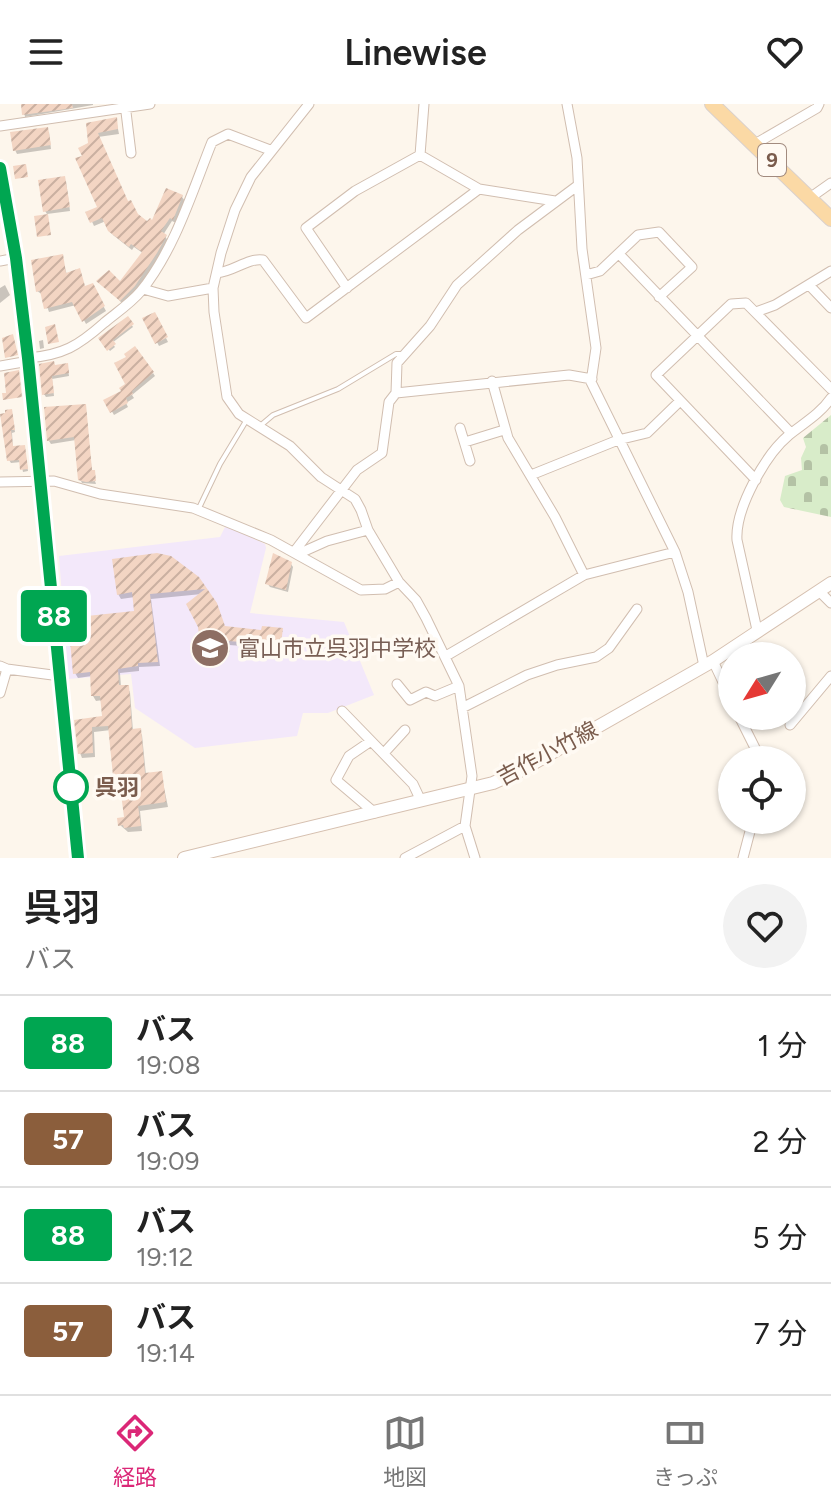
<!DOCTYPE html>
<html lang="ja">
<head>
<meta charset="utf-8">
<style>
  body { margin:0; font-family:Figtree,"Noto Sans JP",sans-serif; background:#f2f2f2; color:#222; height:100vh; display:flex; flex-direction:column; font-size:30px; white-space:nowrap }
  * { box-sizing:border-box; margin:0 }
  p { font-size:26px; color:#767676 }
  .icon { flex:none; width:44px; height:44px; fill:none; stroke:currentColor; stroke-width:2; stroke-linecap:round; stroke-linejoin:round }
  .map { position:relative; height:754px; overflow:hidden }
  .details { display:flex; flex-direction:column; background:#fff; flex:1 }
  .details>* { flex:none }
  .badge { padding:0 16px; border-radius:6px; font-size:28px; line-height:52px }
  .needle { width:52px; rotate:233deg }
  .controls { position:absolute; left:718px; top:538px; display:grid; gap:16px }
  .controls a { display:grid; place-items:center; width:88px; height:88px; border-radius:50%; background:#fff; box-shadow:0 2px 6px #0004; font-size:40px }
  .map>.badge { position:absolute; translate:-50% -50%; box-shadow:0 0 0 4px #fff }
  .round { display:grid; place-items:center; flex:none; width:84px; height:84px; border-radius:42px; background:#f2f2f2 }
  .head { display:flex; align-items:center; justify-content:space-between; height:136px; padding:0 24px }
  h1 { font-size:38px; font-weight:600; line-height:60px }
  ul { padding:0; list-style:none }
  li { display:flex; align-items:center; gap:24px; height:96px; padding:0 24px; border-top:2px solid #e0e0e0 }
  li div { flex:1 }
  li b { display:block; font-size:30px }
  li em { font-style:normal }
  li .badge { min-width:88px; font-weight:700; text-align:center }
  header { display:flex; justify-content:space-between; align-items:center; height:104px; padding:0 24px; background:#fff; font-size:36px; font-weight:600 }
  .menu { display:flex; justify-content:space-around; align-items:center; height:112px; border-top:2px solid #e0e0e0; background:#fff; font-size:22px; color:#767676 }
  .menu a { display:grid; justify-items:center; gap:4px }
  .menu .selected { color:#db2777 }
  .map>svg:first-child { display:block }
  .education { fill:#f3e8fa }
  .cemetery { fill:url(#cemetery-stones) }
  .shadow { fill:#0003 }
  .building { fill:url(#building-hatch) }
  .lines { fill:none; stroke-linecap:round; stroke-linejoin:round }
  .lane-casing { stroke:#d1beb0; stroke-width:6 }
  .street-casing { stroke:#d1beb0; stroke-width:11 }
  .secondary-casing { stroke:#d6c0b0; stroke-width:14 }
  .primary-casing { stroke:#dad1cd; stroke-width:16 }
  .lane { stroke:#fff; stroke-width:4 }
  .street { stroke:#fff; stroke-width:9 }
  .secondary { stroke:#fff; stroke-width:12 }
  .primary { stroke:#fbd9a5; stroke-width:14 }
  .line-casing { stroke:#fff; stroke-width:18 }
  .line { stroke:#00a651; stroke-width:12 }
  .stop-dot { fill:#fff; stroke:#00a651; stroke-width:4 }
  .labels { text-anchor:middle; stroke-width:7; stroke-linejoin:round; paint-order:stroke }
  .shield { fill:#fffaf3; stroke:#a28b7f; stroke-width:2 }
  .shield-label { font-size:20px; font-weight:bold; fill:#7a5c4d }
  .education-label { font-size:22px; fill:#785e54; stroke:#fffaf3; text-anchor:start }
  .street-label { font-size:22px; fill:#7a5c4d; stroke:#fffaf3 }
  .stop-label { font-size:22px; font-weight:bold; fill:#7a5c4d; stroke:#fffaf3; text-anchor:start }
</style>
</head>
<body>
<header><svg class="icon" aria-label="menu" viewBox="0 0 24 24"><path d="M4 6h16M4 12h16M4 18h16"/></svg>Linewise<svg class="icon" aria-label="heart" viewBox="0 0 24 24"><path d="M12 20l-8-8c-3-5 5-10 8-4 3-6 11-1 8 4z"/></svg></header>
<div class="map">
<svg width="831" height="754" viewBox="0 0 831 754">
  <defs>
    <pattern id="cemetery-stones" width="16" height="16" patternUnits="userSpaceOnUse" patternTransform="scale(2)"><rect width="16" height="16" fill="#d8ecc9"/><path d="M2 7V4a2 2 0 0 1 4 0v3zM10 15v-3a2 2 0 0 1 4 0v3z" fill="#b4c2a5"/></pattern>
    <pattern id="building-hatch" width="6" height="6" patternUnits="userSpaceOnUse" patternTransform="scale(2)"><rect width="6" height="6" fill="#f3d5c3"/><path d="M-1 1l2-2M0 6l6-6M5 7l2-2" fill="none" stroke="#cab0a1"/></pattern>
  </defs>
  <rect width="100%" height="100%" fill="#fdf6ec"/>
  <path class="education" d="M226,421L265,440L266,444L250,509L344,518L374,591L328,609H303L297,632L195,644L135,604L131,570L68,575L59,452L220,433Z"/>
  <path class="cemetery" d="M831,311V413L784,403L780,396L785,372L802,366L801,354L806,343L803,334Z"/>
  <path class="shadow" d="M23,0H93V1L25,13Z
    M116,15L119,30L98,33L128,100L137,112L148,120L153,119L182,93L185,97L176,119L172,117L163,131L168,136L159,154L133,191L123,200L99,177L120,180L144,150L134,143L132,146L113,131L106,117L94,122L88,109L100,104L84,53L91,40L88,20Z
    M49,28L51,45L17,50L15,46Z
    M66,77L70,107L47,110L45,107Z
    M62,153L67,171L85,185L92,181L106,207L86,220L76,201L49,208L43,191L37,187Z
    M5,181L10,191L0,199V184Z
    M154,210L168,238L159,242L145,215Z
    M128,215L133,223L112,239L115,243L110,247L101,235Z
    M43,236L44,244L40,245L39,237Z
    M55,263L68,264L69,272L52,275L54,292L46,293L44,290Z
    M153,269L155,272L132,291L134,294L126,299L128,303L114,311L106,297Z
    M85,302L92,368L96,380L82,379L80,375L76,336L51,340L49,337L46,305Z
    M12,310L15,328L12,329L13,344L25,346L28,367L23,368L21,358L11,359L9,356L2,312Z
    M114,457L206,485L225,524L263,528L282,526L283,528H280L277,552L259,549L256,543L229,541L230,548L222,549L218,541L205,543L202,538V490L151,495L160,562L139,563V567L120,569L121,583H127L130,588L133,627L139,626L142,631L146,671L161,669L168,703L140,707L142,727L128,728L120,721L126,715L122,686H119L116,681L111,626L94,628L95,653L82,654L80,649L76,618L104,614L103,596L96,597L93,592L92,572L78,574L75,569L136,509L135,493L121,495L118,490Z
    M291,460L293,463L288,488L270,483L267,479Z"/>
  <path class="building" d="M21,0H72L73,4L22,11Z
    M117,13L118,25L98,29L128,97L131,96L138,110L147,117L150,114L152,116L166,84L183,91L173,116L170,114L161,127L167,131L157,149L135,182L120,197L96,177L109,166L120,177L142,148L131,140L129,143L108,127L102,114L90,119L85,108L97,103L75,54L82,52L78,44L88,39L86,19Z
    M48,23L51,41L13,47L10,28Z
    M26,60L28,73L15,75L13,62Z
    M65,72L70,103L43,108L38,76Z
    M48,110L51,131L37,133L34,112Z
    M63,150L66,169L80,164L85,182L93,179L105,202L82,218L72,198L44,205L40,187L36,188L31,156Z
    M155,208L168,233L155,240L142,214Z
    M128,212L134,220L113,236L116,240L107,247L98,234Z
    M55,220L59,238L48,240L45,223Z
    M13,230L18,251L5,254L2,234Z
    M135,242L154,268L132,287L133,290L126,294L128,299L110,309L103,296L121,287L119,284L125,280L114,259L126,253L124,250Z
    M54,257L55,261L68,259L69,269L52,272L54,289L42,291L39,260Z
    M19,266L22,293L3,296L2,289H6L4,269Z
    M86,300L92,366H95L96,377L86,378L78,376L74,333L47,337L44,303Z
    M12,305L15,326H11L13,342L25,341L28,365L20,366L19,356L7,357L0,310L5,309V306Z
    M157,449L171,452L199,473L217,499L225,522L261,526L262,522L283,524L280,548L254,545L255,539L228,537V543L217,545L214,537L200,539L198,523L186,500L205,485L150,490L158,558L138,559V562L118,565L119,581H129L132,625L141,624L145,669L162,667L166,698L138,702L141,722L124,724L123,721L118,722L117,714L124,713L120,682H114L108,622L92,623L93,649L78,650L74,616L102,612L100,592H91L90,568L73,570L68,514L134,507L132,488L117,491L112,455Z
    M273,449L292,458L286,486L265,480Z"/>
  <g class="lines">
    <g class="lane-casing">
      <path id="lane" d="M260,322L273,311L338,285L396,250H404
        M199,404L220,360L246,317"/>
    </g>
    <g class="street-casing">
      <path id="street" d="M125,0L131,49
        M309,0L251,73L235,106L221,149L213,184L214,208L227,293L239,310L290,342L321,373L355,395L361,406L368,426L399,478L416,496L426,514L459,582L472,672L465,722L475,754
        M567,0L577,54L582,145L596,244L591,278L675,448L688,488L704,562
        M0,22L150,0
        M755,40L817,4L819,0
        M420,51L479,85L555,97
        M420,51L424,0
        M814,91L831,79
        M619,150L791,329
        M0,157L16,154
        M217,169C235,167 247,154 263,156L306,214L479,85
        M586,171L600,167L638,131L659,128L692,163L659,193
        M809,181L831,204
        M347,184L306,124L355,87L420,51
        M143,185L168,192L213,184
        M756,208L775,201L831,167
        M28,254C63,251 78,242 104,219C116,209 131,199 141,187C175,145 192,88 212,38L228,30L270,46
        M0,262L29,257
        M492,277L508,334L555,413L584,471
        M396,289L569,271L592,275
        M460,324L470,357
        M465,338L504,326
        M531,371L618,336L647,329L680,297
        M756,376L656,271L731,200L746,199L831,285
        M0,378L54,377L100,390L193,404L271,436L361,486L385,485L399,478
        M294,448L357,366L382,349L389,298L396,289L397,259L430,222L457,181L518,126L577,82
        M298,450L327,437L368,426
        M819,487L831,499
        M757,526L737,436C735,405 765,351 789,331C804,319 820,310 831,294
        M446,552L584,471L675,448
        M713,557L732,597
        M0,562L7,565L60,572
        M397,580L410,596L426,588L435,592L459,582
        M0,589L7,565
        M462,604L527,571L557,561L596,553L609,544L637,505
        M342,607L413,680L421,697
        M739,612L761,656
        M790,621L831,572
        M371,637L349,652L336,676L375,709
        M384,649L405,626
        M405,754L465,722
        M743,754L753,716"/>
    </g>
    <g class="secondary-casing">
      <path id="secondary" d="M184,754L493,679L520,667L713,557L831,479"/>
    </g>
    <g class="primary-casing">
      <path id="primary" d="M712,0L831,115
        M0,64L16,154L28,254L78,754"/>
    </g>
    <use href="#lane" class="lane"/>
    <use href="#street" class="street"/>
    <use href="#secondary" class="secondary"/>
    <use href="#primary" class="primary"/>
  </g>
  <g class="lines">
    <g class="line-casing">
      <path id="line" d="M0,64L16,154L28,254L78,754"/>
    </g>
    <use href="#line" class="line"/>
  </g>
  <defs>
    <g id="school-disc" transform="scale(2)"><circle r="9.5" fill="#8d6e63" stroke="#fffaf3"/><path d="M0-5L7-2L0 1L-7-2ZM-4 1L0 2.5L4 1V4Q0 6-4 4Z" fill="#fff"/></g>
  </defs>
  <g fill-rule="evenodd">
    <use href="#school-disc" x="210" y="544"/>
  </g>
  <circle class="stop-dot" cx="71" cy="683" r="16"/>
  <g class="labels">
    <rect class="shield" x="758" y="40" width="28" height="32" rx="6"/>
    <g class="shield-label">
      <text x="772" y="63">9</text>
    </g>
    <g class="education-label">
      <text x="238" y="552">富山市立呉羽中学校</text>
    </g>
    <g class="street-label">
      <text transform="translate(547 649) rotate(-28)" y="8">吉作小竹線</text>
    </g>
    <g class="stop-label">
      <text x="95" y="691">呉羽</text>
    </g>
  </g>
</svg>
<div class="controls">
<a><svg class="needle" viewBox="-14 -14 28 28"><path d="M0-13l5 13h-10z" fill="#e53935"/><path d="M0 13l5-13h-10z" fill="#767676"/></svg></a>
<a><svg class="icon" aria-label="locate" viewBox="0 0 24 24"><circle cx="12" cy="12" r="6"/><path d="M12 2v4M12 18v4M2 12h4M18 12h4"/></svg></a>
</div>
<b class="badge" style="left:54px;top:512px;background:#00a651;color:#fff">88</b>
</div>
<section class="details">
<div class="head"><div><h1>呉羽</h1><p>バス</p></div><a class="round"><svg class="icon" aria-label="heart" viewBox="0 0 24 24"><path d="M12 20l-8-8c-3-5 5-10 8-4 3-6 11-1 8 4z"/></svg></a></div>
<ul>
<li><span class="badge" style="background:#00a651;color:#fff">88</span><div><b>バス</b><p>19:08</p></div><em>1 分</em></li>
<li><span class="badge" style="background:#8b5e3c;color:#fff">57</span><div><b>バス</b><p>19:09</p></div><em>2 分</em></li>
<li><span class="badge" style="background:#00a651;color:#fff">88</span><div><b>バス</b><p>19:12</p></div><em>5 分</em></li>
<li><span class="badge" style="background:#8b5e3c;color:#fff">57</span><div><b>バス</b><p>19:14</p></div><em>7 分</em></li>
</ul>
</section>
<nav class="menu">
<a class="selected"><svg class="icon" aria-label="directions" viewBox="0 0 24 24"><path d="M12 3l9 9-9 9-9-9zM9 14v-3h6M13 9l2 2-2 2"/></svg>経路</a>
<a><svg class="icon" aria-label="map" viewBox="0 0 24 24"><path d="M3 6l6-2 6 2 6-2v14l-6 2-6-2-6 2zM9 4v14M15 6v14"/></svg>地図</a>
<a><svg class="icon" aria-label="tickets" viewBox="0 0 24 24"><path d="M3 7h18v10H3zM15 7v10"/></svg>きっぷ</a>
</nav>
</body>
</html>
